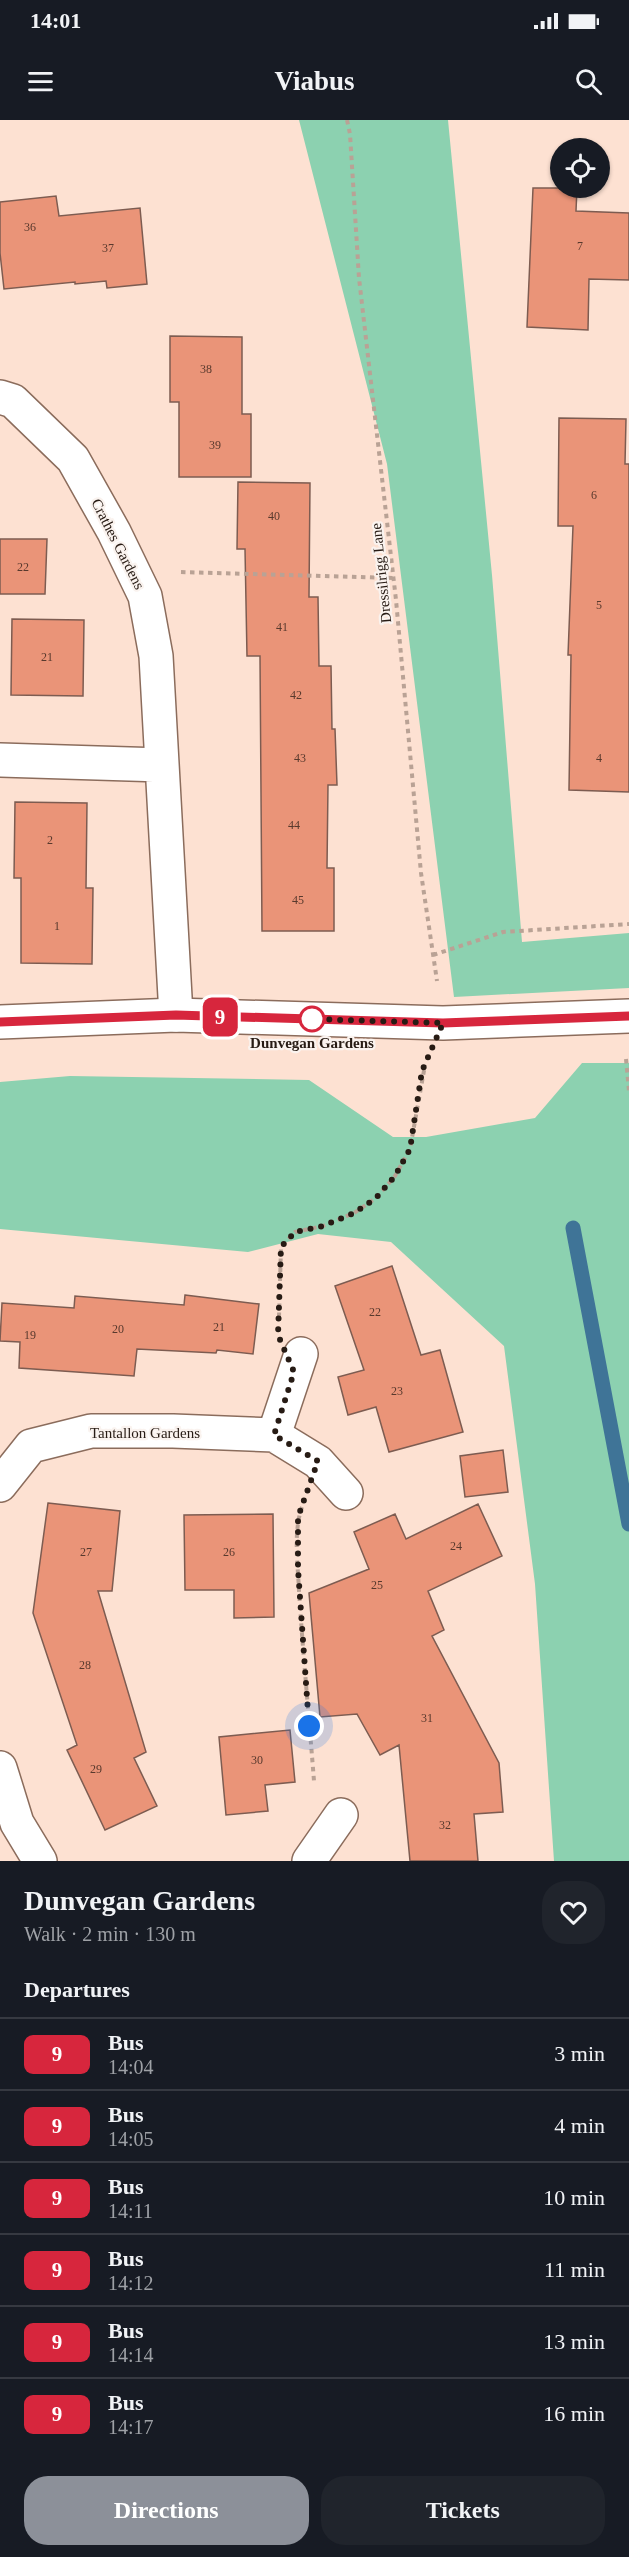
<!DOCTYPE html>
<html lang="en">
<head>
<meta charset="utf-8">
<style>
  body { margin:0; font-family:"Times New Roman",serif; background:#20242c; color:#f1f3f6; height:100vh; display:flex; flex-direction:column; font-size:22px; white-space:nowrap }
  * { box-sizing:border-box; margin:0 }
  p { font-size:20px; color:#9ea1a6 }
  .icon { flex:none; width:33px; height:33px; fill:none; stroke:currentColor; stroke-width:2; stroke-linecap:round; stroke-linejoin:round }
  .map { position:relative; height:1741px; overflow:hidden }
  .sheet { display:flex; flex-direction:column; background:#171b24; flex:1 }
  .sheet>* { flex:none }
  .badge { padding:0 12px; border-radius:9px; font-size:21px; line-height:39px }
  .fabs { position:absolute; left:550px; top:18px; display:grid; gap:12px }
  .fabs a { display:grid; place-items:center; width:60px; height:60px; border-radius:50%; background:#171b24; box-shadow:0 2px 4px #0004; font-size:30px }
  .you { position:absolute; width:30px; height:30px; margin:-15px; border:4px solid #fff; border-radius:50%; background:#1a73e8; box-shadow:0 0 0 9px #1a73e833 }
  .map>.badge { position:absolute; translate:-50% -50%; box-shadow:0 0 0 3px #fff }
  h2 { padding:0 24px; font-size:22px; line-height:54px }
  .round { display:grid; place-items:center; flex:none; width:63px; height:63px; border-radius:24px; background:#20242c }
  .summary { display:flex; align-items:center; justify-content:space-between; height:102px; padding:0 24px }
  h1 { font-size:28px; font-weight:800; line-height:45px }
  .action { display:flex; gap:12px; margin-top:auto; padding:12px 24px }
  .action a { flex:1; height:69px; border-radius:24px; background:#8c9099; color:#fff; font-size:24px; font-weight:800; line-height:69px; text-align:center }
  .action a+a { background:#20242c; color:#f1f3f6 }
  ul { padding:0; list-style:none }
  li { display:flex; align-items:center; gap:18px; height:72px; padding:0 24px; border-top:2px solid #363941 }
  li div { flex:1 }
  li b { display:block; font-size:22px }
  li em { font-style:normal }
  li .badge { min-width:66px; font-weight:700; text-align:center }
  .status { display:flex; justify-content:space-between; align-items:center; height:42px; padding:0 30px; background:#171b24; direction:ltr }
  .status svg { height:16px; fill:currentColor }
  header { display:flex; justify-content:space-between; align-items:center; height:78px; padding:0 24px; background:#171b24; font-size:27px; font-weight:800 }
  .map>svg:first-child { display:block }
  .green { fill:#8cd1b0 }
  .lines { fill:none; stroke-linecap:round; stroke-linejoin:round }
  .stream { stroke:#3f7497; stroke-width:15 }
  .building { fill:#ea9478; stroke:#7d5c51; stroke-width:1.5 }
  .minor-casing { stroke:#8b6c5c; stroke-width:36 }
  .tertiary-casing { stroke:#8b6c5c; stroke-width:36 }
  .path { stroke:#b9a295; stroke-width:4; stroke-dasharray:4.5 4.5; stroke-linecap:butt }
  .minor { stroke:#fff; stroke-width:33 }
  .tertiary { stroke:#fff; stroke-width:33 }
  .line-casing { stroke:#fff; stroke-width:14 }
  .line { stroke:#d7263d; stroke-width:9 }
  .walk { stroke:#271b14; stroke-width:6; stroke-dasharray:0 10.8 }
  .stop-dot { fill:#fff; stroke:#d7263d; stroke-width:3 }
  .labels { text-anchor:middle; stroke-width:4.5; stroke-linejoin:round; paint-order:stroke }
  .number-label { font-size:12px; fill:#58392d }
  .street-label { font-size:15px; fill:#271b14; stroke:#faf3ef }
  .stop-label { font-size:15px; font-weight:bold; fill:#271b14; stroke:#faf3ef }
</style>
</head>
<body>
<div class="status"><b>14:01</b><svg viewBox="0 0 49 12"><path d="M0 12V9h3v3zM5 12V6h3v6zM10 12V3h3v9zM15 12V0h3v12zM26 1h20v11H26zM47 4h2v5h-2z"/></svg></div>
<header><svg class="icon" aria-label="menu" viewBox="0 0 24 24"><path d="M4 6h16M4 12h16M4 18h16"/></svg>Viabus<svg class="icon" aria-label="search" viewBox="0 0 24 24"><circle cx="10" cy="10" r="6"/><path d="M15 15l6 6"/></svg></header>
<div class="map">
<svg width="629" height="1741" viewBox="0 0 629 1741">
  <rect width="100%" height="100%" fill="#fde1d2"/>
  <path class="green" d="M299,0H448L492,455L522,822L629,813V868L454,877L387,344Z
    M582,943H629V1741H554L535,1464L504,1226L391,1122L318,1114L248,1132L0,1109V962L70,956L309,960L393,1017H426L535,998Z"/>
  <g class="lines">
    <path class="stream" d="M573,1108L629,1404"/>
  </g>
  <path class="building" d="M533,68H577L576,91L629,93V160L589,159L588,210L527,207Z
    M56,76L59,96L140,88L147,164L107,168L106,161L75,164V162L4,169L0,133V82Z
    M170,216L242,217V294H251V357H179V282H170Z
    M559,298L626,299L625,344H629V672L569,670L571,535H568L573,406H558Z
    M238,362L310,363L309,477H318L319,546H331L332,609H335L337,665H328L327,748H334V811H262L260,536H247L245,429H237Z
    M0,419H47L45,474H0Z
    M12,499L84,500L83,576L11,575Z
    M15,682L87,683L86,768H93L92,844L21,843V758H14Z
    M392,1146L421,1235L440,1230L463,1312L389,1332L376,1287L348,1295L338,1257L364,1250L335,1166Z
    M185,1175L259,1184L253,1234L217,1230L216,1233L137,1229L134,1256L19,1248L20,1222L0,1221L2,1183L74,1188L75,1176L184,1185Z
    M503,1330L508,1372L465,1377L460,1336Z
    M48,1383L120,1391L112,1471H98L146,1632L134,1638L157,1686L105,1710L67,1630L77,1625L33,1493Z
    M478,1384L502,1436L428,1471L444,1510L432,1516L499,1643L503,1692L474,1694L478,1741H410L399,1625L380,1635L357,1594L320,1597L309,1473L369,1449L354,1412L395,1394L406,1419Z
    M273,1394L274,1497L234,1498V1470H185L184,1395Z
    M290,1610L295,1662L265,1665L268,1691L226,1695L219,1617Z"/>
  <g class="lines">
    <g class="minor-casing">
      <path id="minor" d="M0,277L13,281L73,339L114,412L145,476L156,536L176,895
        M0,640L162,645
        M274,1315L318,1342L346,1373
        M0,1365L31,1326L91,1311H173L274,1315L301,1234
        M0,1648L17,1703L40,1741
        M309,1741L341,1695"/>
    </g>
    <g class="tertiary-casing">
      <path id="tertiary" d="M0,902L176,895L443,903L629,896"/>
    </g>
    <path class="path" d="M347,0L350,14L359,158L396,480L421,753L437,861
      M181,452L394,458
      M433,835L503,812L629,804
      M626,939L629,971
      M279,1197L281,1127L295,1112L323,1106L354,1093L376,1078L395,1056L410,1029L425,945
      M302,1387C293,1412 298,1445 299,1471C303,1534 309,1597 314,1661"/>
    <use href="#minor" class="minor"/>
    <use href="#tertiary" class="tertiary"/>
  </g>
  <g class="lines">
    <g class="line-casing">
      <path id="line" d="M0,902L176,895L443,903L629,896"/>
    </g>
    <use href="#line" class="line"/>
    <path class="walk" d="M309,1606L298,1449V1397L318,1341L274,1315L294,1252L278,1215L281,1127L295,1112L323,1106L354,1093L376,1078L395,1056L410,1029L422,951L443,903L310,899H312"/>
  </g>
  <circle class="stop-dot" cx="312" cy="899" r="12"/>
  <g class="labels">
    <g class="number-label">
      <text x="30" y="111">36</text>
      <text x="580" y="130">7</text>
      <text x="108" y="132">37</text>
      <text x="206" y="253">38</text>
      <text x="215" y="329">39</text>
      <text x="594" y="379">6</text>
      <text x="274" y="400">40</text>
      <text x="23" y="451">22</text>
      <text x="599" y="489">5</text>
      <text x="282" y="511">41</text>
      <text x="47" y="541">21</text>
      <text x="296" y="579">42</text>
      <text x="300" y="642">43</text>
      <text x="599" y="642">4</text>
      <text x="294" y="709">44</text>
      <text x="50" y="724">2</text>
      <text x="298" y="784">45</text>
      <text x="57" y="810">1</text>
      <text x="375" y="1196">22</text>
      <text x="219" y="1211">21</text>
      <text x="118" y="1213">20</text>
      <text x="30" y="1219">19</text>
      <text x="397" y="1275">23</text>
      <text x="456" y="1430">24</text>
      <text x="86" y="1436">27</text>
      <text x="229" y="1436">26</text>
      <text x="377" y="1469">25</text>
      <text x="85" y="1549">28</text>
      <text x="427" y="1602">31</text>
      <text x="257" y="1644">30</text>
      <text x="96" y="1653">29</text>
      <text x="445" y="1709">32</text>
    </g>
    <g class="street-label">
      <text transform="translate(118 424) rotate(63)" y="5">Crathes Gardens</text>
      <text transform="translate(381 453) rotate(-96)" y="5">Dressilrigg Lane</text>
      <text x="145" y="1318">Tantallon Gardens</text>
    </g>
    <g class="stop-label">
      <text x="312" y="928">Dunvegan Gardens</text>
    </g>
  </g>
</svg>
<div class="fabs">
<a><svg class="icon" aria-label="locate" viewBox="0 0 24 24"><circle cx="12" cy="12" r="6"/><path d="M12 2v4M12 18v4M2 12h4M18 12h4"/></svg></a>
</div>
<div class="you" style="left:309px;top:1606px"></div>
<b class="badge" style="left:220px;top:897px;background:#d7263d;color:#fff">9</b>
</div>
<section class="sheet">
<div class="summary"><div><h1>Dunvegan Gardens</h1><p>Walk · 2 min · 130 m</p></div><a class="round"><svg class="icon" aria-label="heart" viewBox="0 0 24 24"><path d="M12 20l-8-8c-3-5 5-10 8-4 3-6 11-1 8 4z"/></svg></a></div>
<h2>Departures</h2>
<ul>
<li><span class="badge" style="background:#d7263d;color:#fff">9</span><div><b>Bus</b><p>14:04</p></div><em>3 min</em></li>
<li><span class="badge" style="background:#d7263d;color:#fff">9</span><div><b>Bus</b><p>14:05</p></div><em>4 min</em></li>
<li><span class="badge" style="background:#d7263d;color:#fff">9</span><div><b>Bus</b><p>14:11</p></div><em>10 min</em></li>
<li><span class="badge" style="background:#d7263d;color:#fff">9</span><div><b>Bus</b><p>14:12</p></div><em>11 min</em></li>
<li><span class="badge" style="background:#d7263d;color:#fff">9</span><div><b>Bus</b><p>14:14</p></div><em>13 min</em></li>
<li><span class="badge" style="background:#d7263d;color:#fff">9</span><div><b>Bus</b><p>14:17</p></div><em>16 min</em></li>
</ul>
<div class="action"><a>Directions</a><a>Tickets</a></div>
</section>
</body>
</html>
